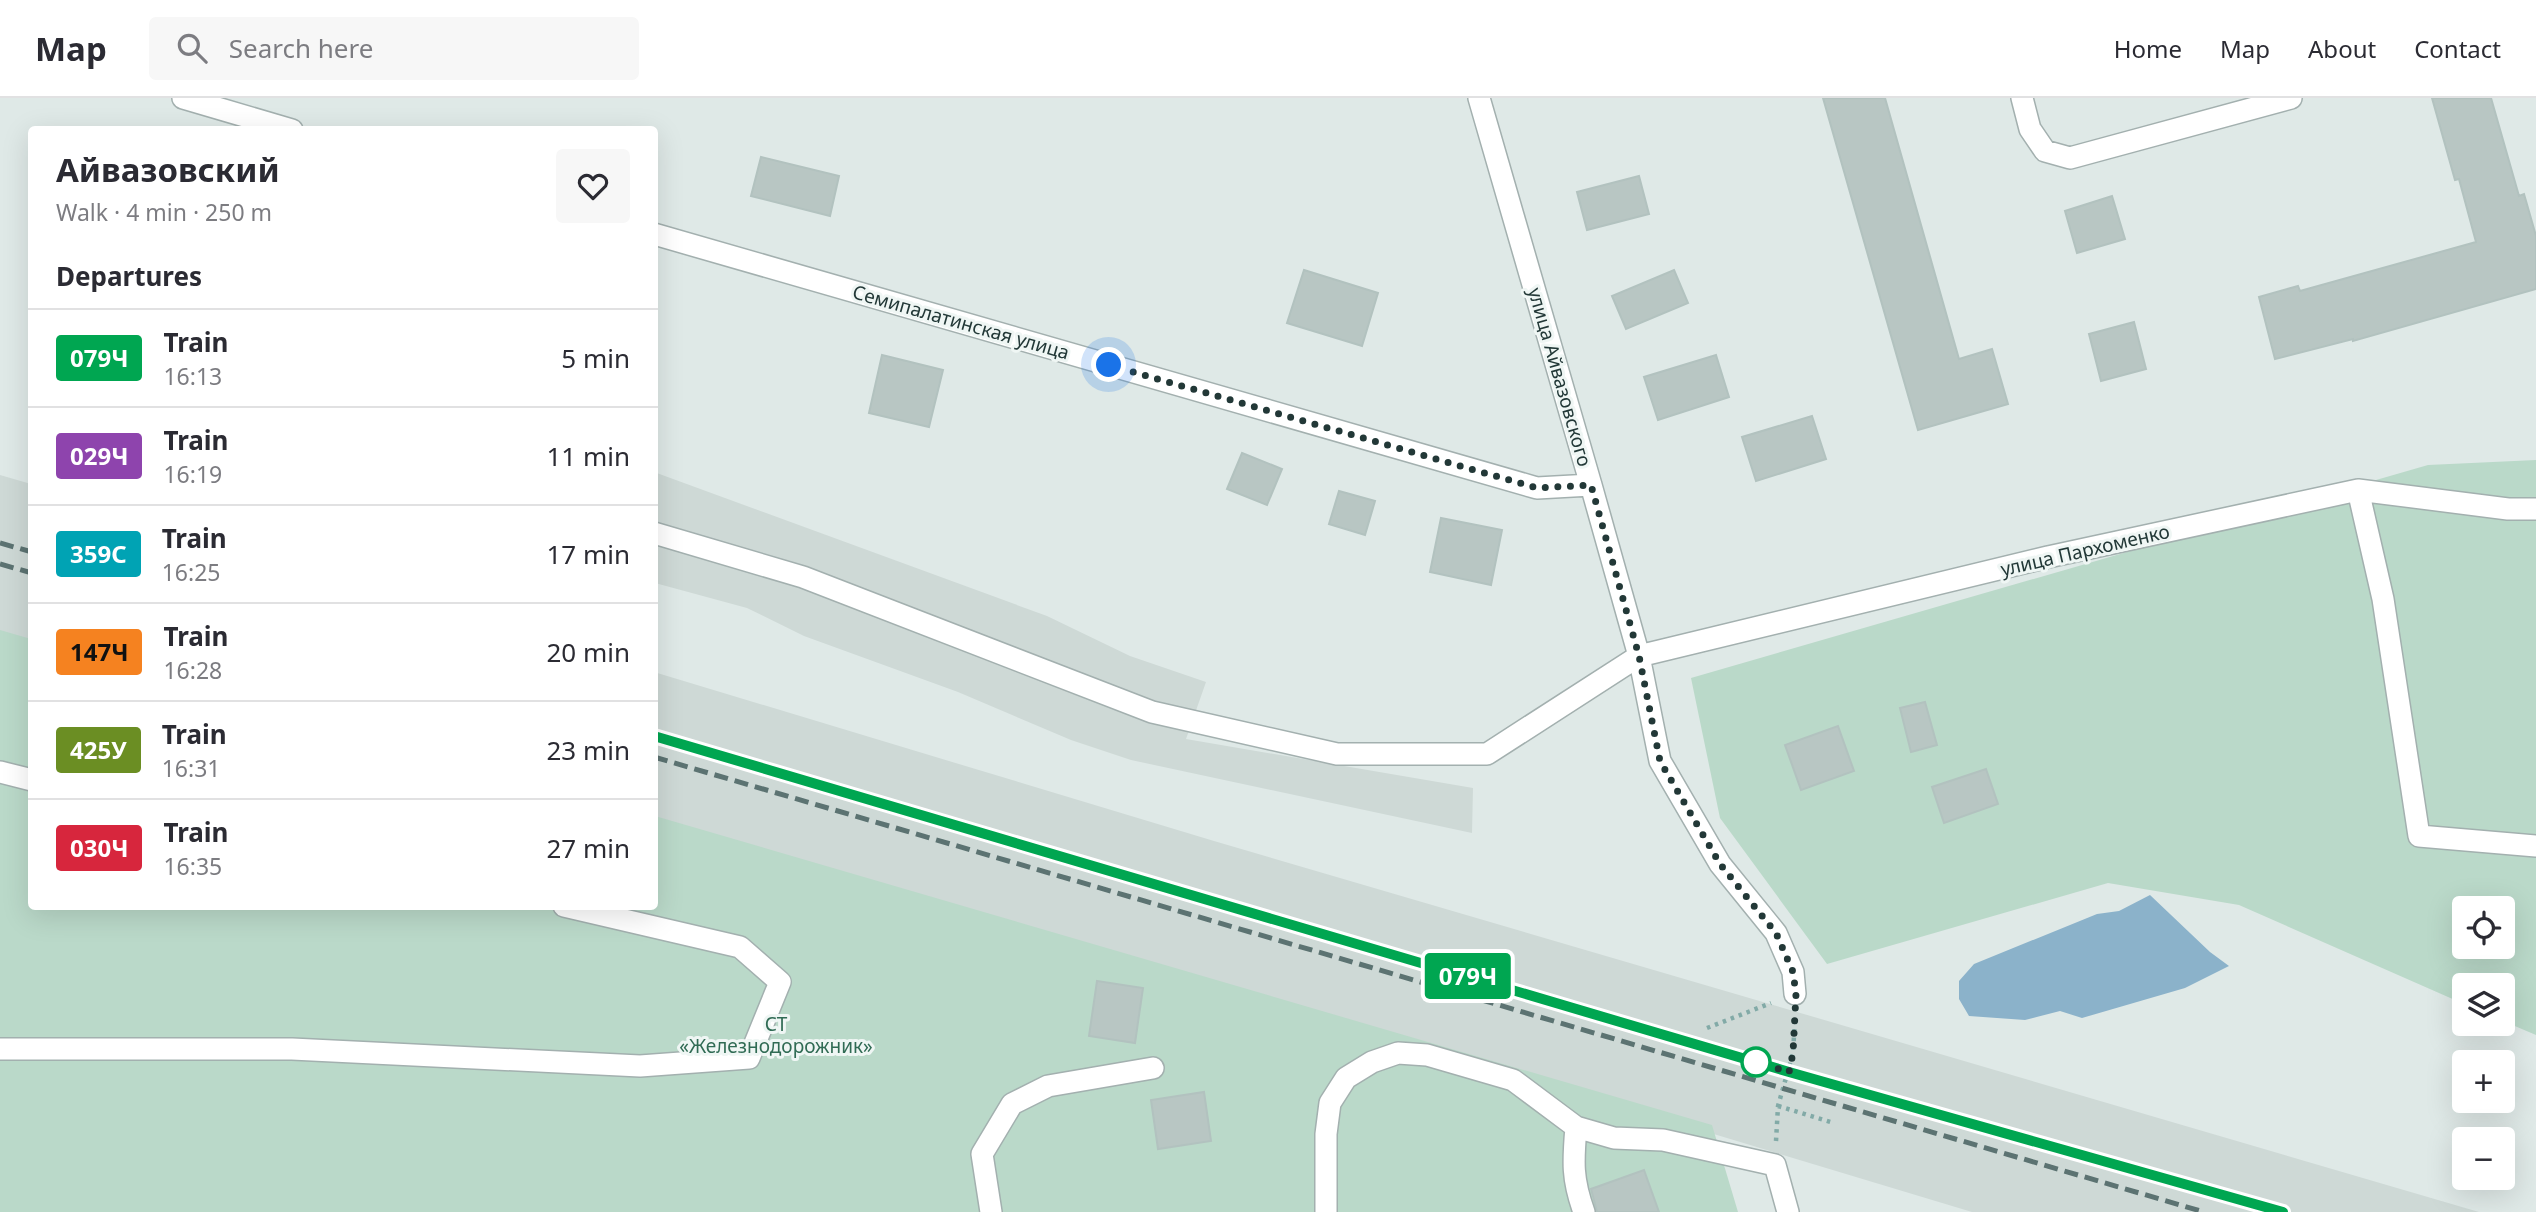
<!DOCTYPE html>
<html lang="en">
<head>
<meta charset="utf-8">
<style>
  body { margin:0; font-family:"Noto Sans",sans-serif; background:#f7f7f7; color:#2b2b33; height:100vh; display:flex; flex-direction:column; font-size:26px; white-space:nowrap }
  * { box-sizing:border-box; margin:0 }
  p { font-size:23px; color:#7c7c81 }
  .icon { flex:none; width:38px; height:38px; fill:none; stroke:currentColor; stroke-width:2; stroke-linecap:round; stroke-linejoin:round }
  .map { position:relative; flex:1; overflow:hidden }
  .side { position:absolute; left:28px; top:28px; width:630px; height:784px; display:flex; flex-direction:column; background:#fff; border-radius:7px; box-shadow:0 7px 28px #0002 }
  .side>* { flex:none }
  .badge { padding:0 14px; border-radius:5px; font-size:24px; line-height:46px }
  .tools { position:absolute; left:2452px; top:798px; display:grid; gap:14px }
  .tools a { display:grid; place-items:center; width:63px; height:63px; border-radius:7px; background:#fff; box-shadow:0 7px 28px #0002; font-size:35px }
  .you { position:absolute; width:35px; height:35px; margin:-18px; border:5px solid #fff; border-radius:50%; background:#1a73e8; box-shadow:0 0 0 10px #1a73e833 }
  .map>.badge { position:absolute; translate:-50% -50%; box-shadow:0 0 0 4px #fff }
  h2 { padding:0 28px; font-size:26px; line-height:63px }
  .round { display:grid; place-items:center; flex:none; width:74px; height:74px; border-radius:7px; background:#f7f7f7 }
  .headline { display:flex; align-items:center; justify-content:space-between; height:119px; padding:0 28px }
  h1 { font-size:33px; font-weight:700; line-height:52px }
  ul { padding:0; list-style:none }
  li { display:flex; align-items:center; gap:21px; height:98px; padding:0 28px; border-top:2px solid #e1e1e2 }
  li div { flex:1 }
  li b { display:block; font-size:26px }
  li em { font-style:normal }
  li .badge { min-width:77px; font-weight:700; text-align:center }
  header { display:flex; align-items:center; gap:42px; box-sizing:border-box; height:98px; padding:0 35px; background:#fff; border-bottom:2px solid #e1e1e2 }
  header strong { font-size:33px }
  nav { display:flex; gap:38px; margin-inline-start:auto; font-size:24px }
  .search { width:490px; height:63px; background:#f7f7f7; display:flex; align-items:center; gap:18px; box-sizing:border-box; padding:0 24px; border-radius:7px; color:#7c7c81; font-size:26px }
  .map>svg:first-child { display:block }
  .built { fill:#ced9d6 }
  .green { fill:#bad9c9; fill-rule:evenodd }
  .water { fill:#8bb2ca }
  .building { fill:#b8c6c3; stroke:#b2c2bf; stroke-width:2 }
  .lines { fill:none; stroke-linecap:round; stroke-linejoin:round }
  .minor-casing { stroke:#a3b0af; stroke-width:24 }
  .path { stroke:#82aaa7; stroke-width:4.5; stroke-dasharray:3.5 5; stroke-linecap:butt }
  .minor { stroke:#fff; stroke-width:21 }
  .rail { stroke:#5c7372; stroke-width:5; stroke-dasharray:14 7; stroke-linecap:butt }
  .line-casing { stroke:#fff; stroke-width:16 }
  .line { stroke:#00a651; stroke-width:10 }
  .walk { stroke:#223837; stroke-width:7; stroke-dasharray:0 12.6 }
  .stop-dot { fill:#fff; stroke:#00a651; stroke-width:3.5 }
  .labels { text-anchor:middle; stroke-width:6; stroke-linejoin:round; paint-order:stroke }
  .street-label { font-size:19px; fill:#223837; stroke:#eff6f4 }
  .park-label { font-size:19px; fill:#306b54; stroke:#eff6f4 }
</style>
</head>
<body>
<header>
<strong>Map</strong>
<div class="search"><svg class="icon" aria-label="search" viewBox="0 0 24 24"><circle cx="10" cy="10" r="6"/><path d="M15 15l6 6"/></svg>Search here</div>
<nav><a>Home</a><a>Map</a><a>About</a><a>Contact</a></nav>
</header>
<div class="map">
<svg width="2536" height="1114" viewBox="0 0 2536 1114">
  <rect width="100%" height="100%" fill="#dfe9e7"/>
  <path class="built" d="M654,374L1047,518L1130,558L1206,584L1186,641L1473,690L1472,735L1131,662L1071,642L958,594L804,538L747,510L655,485Z
    M0,377L31,386V551L0,542Z
    M654,574L1214,743L2479,1114H1972L1528,980L655,727Z"/>
  <path class="green" d="M2536,362V937L2503,923L2502,887H2464V906L2239,807L2108,785L1827,866L1720,720L1691,580L2428,367ZM2464,810H2502V849H2464Z
    M0,532L31,541L32,808H654L655,718L1712,1027L1738,1114H0Z"/>
  <path class="water" d="M2150,797L2210,854L2229,868L2185,890L2082,920L2060,913L2025,922L1969,918L1959,901V883L1974,866L2097,816L2119,813Z"/>
  <path class="building" d="M1823,0H1885L1959,261L1992,251L2008,306L1918,332Z
    M2432,0H2491L2519,98L2524,96L2536,138V191L2353,243V241L2275,261L2259,199L2298,188L2300,193L2476,144L2459,81L2455,82Z
    M761,59L839,78L830,118L751,98Z
    M1639,78L1649,116L1587,132L1577,94Z
    M2112,98L2125,141L2077,155L2065,113Z
    M1304,172L1378,195L1362,248L1287,225Z
    M1674,172L1688,205L1626,231L1612,198Z
    M2134,224L2146,271L2101,283L2089,236Z
    M882,257L943,272L929,329L869,315Z
    M1716,257L1729,299L1658,322L1644,279Z
    M1812,318L1826,361L1756,383L1742,339Z
    M1242,355L1282,371L1267,407L1227,391Z
    M1339,393L1375,403L1365,437L1329,426Z
    M1441,420L1502,432L1491,487L1430,474Z
    M1925,604L1937,647L1911,654L1900,610Z
    M1838,628L1854,673L1801,692L1785,647Z
    M1986,671L1998,706L1944,725L1932,689Z
    M1097,883L1143,890L1135,945L1089,938Z
    M1204,994L1211,1043L1158,1051L1151,1002Z
    M1644,1072L1659,1114H1597L1591,1091Z"/>
  <g class="lines">
    <g class="minor-casing">
      <path id="minor" d="M183,0L292,32
        M1479,0L1591,387L1639,558L1660,663L1720,766L1776,835L1793,874L1795,896
        M2022,0L2030,31L2045,53L2070,60L2291,0
        M654,136L1537,390L1591,387
        M2358,392L2383,501L2419,738L2536,748
        M654,435L803,479L1152,614L1337,656H1487L1639,558L2048,459L2358,392L2508,411H2536
        M0,674L32,682
        M0,951H292L640,968L749,960L780,884L740,849L564,808
        M1576,1029C1573,1064 1572,1081 1584,1114
        M991,1114L982,1056L1012,1006L1048,988L1153,970
        M1326,1114V1036L1330,1005L1346,980L1372,964L1398,955L1427,957L1513,982L1576,1029L1614,1040L1663,1042L1775,1067L1788,1114"/>
    </g>
    <path class="path" d="M1707,930L1771,905
      M1778,1008L1834,1025
      M1776,1043L1778,1008L1793,955L1795,921"/>
    <use href="#minor" class="minor"/>
    <path class="rail" d="M0,445L32,454
      M0,466L32,475
      M654,638L1789,974L2283,1114
      M654,659L2204,1114"/>
  </g>
  <g class="lines">
    <g class="line-casing">
      <path id="line" d="M654,638L1789,974L2283,1114"/>
    </g>
    <use href="#line" class="line"/>
    <path class="walk" d="M1109,267L1537,390L1591,387L1639,558L1660,663L1720,766L1776,835L1793,874L1796,896L1793,955L1789,974L1756,964"/>
  </g>
  <circle class="stop-dot" cx="1756" cy="964" r="14"/>
  <g class="labels">
    <g class="street-label">
      <text transform="translate(961 224) rotate(16)" y="7">Семипалатинская улица</text>
      <text transform="translate(1560 279) rotate(74)" y="7">улица Айвазовского</text>
      <text transform="translate(2085 452) rotate(-13)" y="7">улица Пархоменко</text>
    </g>
    <g class="park-label">
      <text x="776" y="933">СТ<tspan x="776" dy="22">«Железнодорожник»</tspan></text>
    </g>
  </g>
</svg>
<div class="tools">
<a><svg class="icon" aria-label="locate" viewBox="0 0 24 24"><circle cx="12" cy="12" r="6"/><path d="M12 2v4M12 18v4M2 12h4M18 12h4"/></svg></a>
<a><svg class="icon" aria-label="layers" viewBox="0 0 24 24"><path d="M12 4l9 5-9 5-9-5zM3 14l9 5 9-5"/></svg></a>
<a>+</a>
<a>−</a>
</div>
<div class="you" style="left:1109px;top:267px"></div>
<b class="badge" style="left:1468px;top:878px;background:#00a651;color:#fff">079Ч</b>
<section class="side">
<div class="headline"><div><h1>Айвазовский</h1><p>Walk · 4 min · 250 m</p></div><a class="round"><svg class="icon" aria-label="heart" viewBox="0 0 24 24"><path d="M12 20l-8-8c-3-5 5-10 8-4 3-6 11-1 8 4z"/></svg></a></div>
<h2>Departures</h2>
<ul>
<li><span class="badge" style="background:#00a651;color:#fff">079Ч</span><div><b>Train</b><p>16:13</p></div><em>5 min</em></li>
<li><span class="badge" style="background:#8e44ad;color:#fff">029Ч</span><div><b>Train</b><p>16:19</p></div><em>11 min</em></li>
<li><span class="badge" style="background:#00a3b4;color:#fff">359С</span><div><b>Train</b><p>16:25</p></div><em>17 min</em></li>
<li><span class="badge" style="background:#f58220;color:#111">147Ч</span><div><b>Train</b><p>16:28</p></div><em>20 min</em></li>
<li><span class="badge" style="background:#6b8e23;color:#fff">425У</span><div><b>Train</b><p>16:31</p></div><em>23 min</em></li>
<li><span class="badge" style="background:#d7263d;color:#fff">030Ч</span><div><b>Train</b><p>16:35</p></div><em>27 min</em></li>
</ul>
</section>
</div>
</body>
</html>
